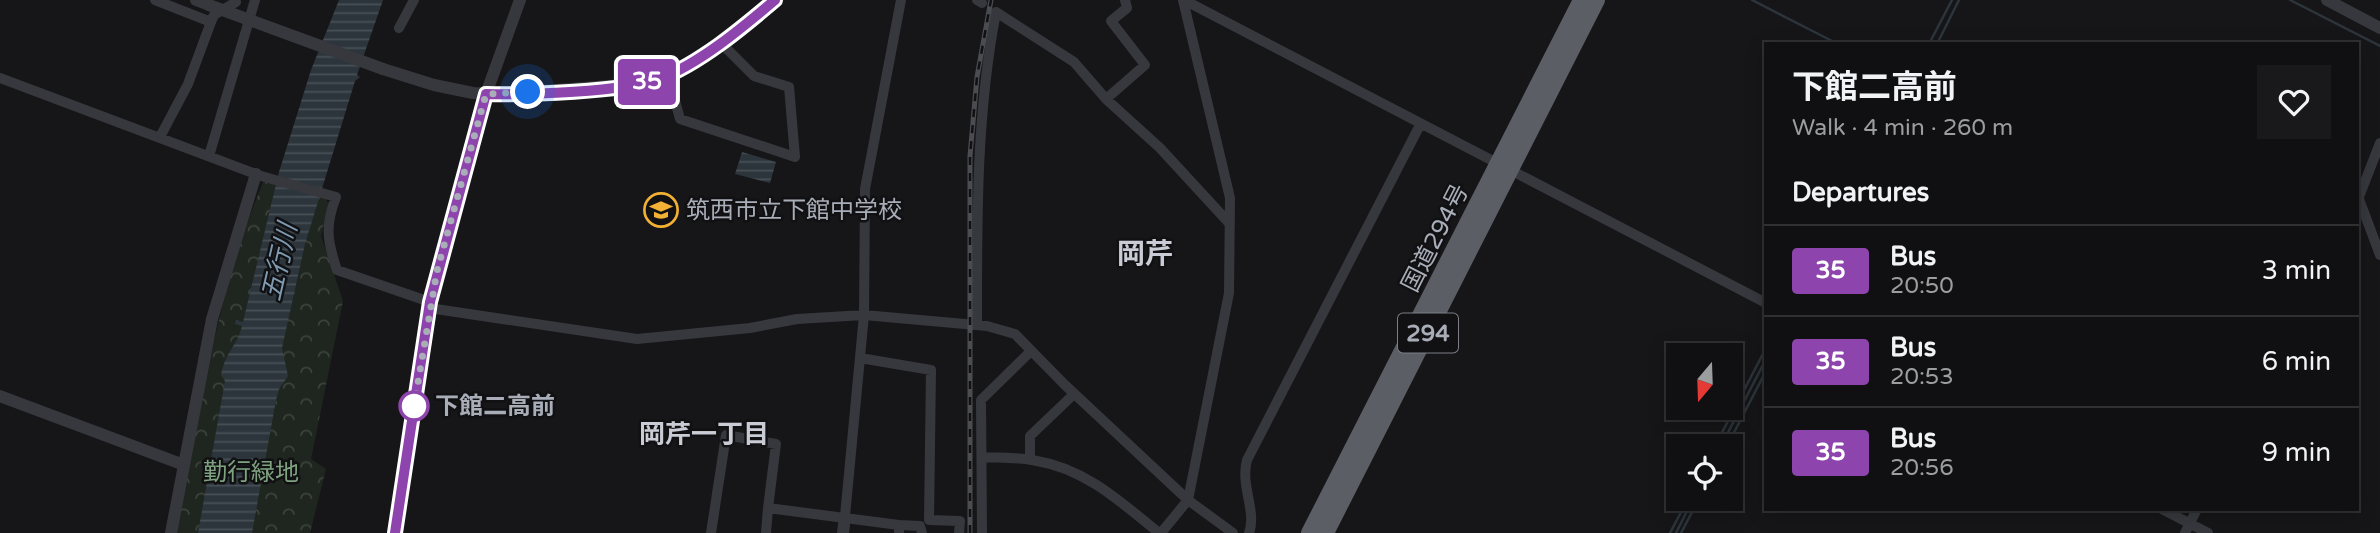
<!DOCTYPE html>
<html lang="en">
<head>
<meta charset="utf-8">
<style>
  body { margin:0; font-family:"Varela Round","Noto Sans JP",sans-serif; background:#19191b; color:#f1f3f6; height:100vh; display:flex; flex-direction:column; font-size:26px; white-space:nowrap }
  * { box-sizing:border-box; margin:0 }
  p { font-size:23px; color:#9c9d9f }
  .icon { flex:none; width:38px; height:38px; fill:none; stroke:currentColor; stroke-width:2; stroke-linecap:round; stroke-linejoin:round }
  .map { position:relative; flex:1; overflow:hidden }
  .side { position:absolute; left:1764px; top:42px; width:595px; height:469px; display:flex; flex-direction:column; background:#101012; border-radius:0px; box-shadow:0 4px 18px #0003,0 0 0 2px #303032 }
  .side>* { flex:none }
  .badge { padding:0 14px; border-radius:5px; font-size:24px; line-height:46px }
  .needle { width:46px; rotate:199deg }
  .fabs { position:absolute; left:1666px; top:343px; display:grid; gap:14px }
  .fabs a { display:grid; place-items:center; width:77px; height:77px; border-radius:0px; background:#101012; box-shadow:0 4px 18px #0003,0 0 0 2px #303032; font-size:35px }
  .you { position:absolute; width:35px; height:35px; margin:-18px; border:5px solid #fff; border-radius:50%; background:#1a73e8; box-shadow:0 0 0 10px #1a73e833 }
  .map>.badge { position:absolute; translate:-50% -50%; box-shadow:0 0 0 4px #fff }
  h2 { padding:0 28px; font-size:26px; line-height:63px }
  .round { display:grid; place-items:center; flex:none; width:74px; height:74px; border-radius:0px; background:#19191b }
  .head { display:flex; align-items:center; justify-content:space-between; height:119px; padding:0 28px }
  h1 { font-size:33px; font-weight:700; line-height:52px }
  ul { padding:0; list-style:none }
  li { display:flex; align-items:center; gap:21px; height:91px; padding:0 28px; border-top:2px solid #303032 }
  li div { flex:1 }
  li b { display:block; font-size:26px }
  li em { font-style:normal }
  li .badge { min-width:77px; font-weight:700; text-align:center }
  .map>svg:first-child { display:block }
  .park { fill:url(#park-crowns) }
  .water { fill:url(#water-rules) }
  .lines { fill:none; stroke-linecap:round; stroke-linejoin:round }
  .stream { stroke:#2c353c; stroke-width:2.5 }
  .minor { stroke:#37383d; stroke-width:10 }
  .tertiary { stroke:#37383d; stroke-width:12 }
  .trunk { stroke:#5b5e65; stroke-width:16 }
  .rail-casing { stroke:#4a4c52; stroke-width:5 }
  .rail { stroke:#111113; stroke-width:2.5; stroke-dasharray:8; stroke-linecap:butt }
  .tertiary-bridge { stroke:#37383d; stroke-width:12 }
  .line-casing { stroke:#fff; stroke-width:16 }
  .line { stroke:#8e44ad; stroke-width:10 }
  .walk { stroke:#a8adb8; stroke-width:7; stroke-dasharray:0 12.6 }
  .stop-dot { fill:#fff; stroke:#8e44ad; stroke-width:3.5 }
  .labels { text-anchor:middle; stroke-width:5; stroke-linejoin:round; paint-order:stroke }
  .shield { fill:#111113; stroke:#7b7e86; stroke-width:2 }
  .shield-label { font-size:23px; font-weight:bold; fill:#a8adb8 }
  .poi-label { font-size:24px; fill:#a8adb8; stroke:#111113; text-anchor:start }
  .street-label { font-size:24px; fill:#a8adb8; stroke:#111113 }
  .stop-label { font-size:24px; font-weight:bold; fill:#a8adb8; stroke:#111113; text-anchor:start }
  .park-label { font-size:24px; fill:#7fa381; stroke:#111113 }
  .water-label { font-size:26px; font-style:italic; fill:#7f9bb3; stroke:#111113 }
  .neighbourhood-label { font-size:26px; font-weight:bold; fill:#c9ccd4; stroke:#111113 }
  .quarter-label { font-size:28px; font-weight:bold; fill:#c9ccd4; stroke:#111113 }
</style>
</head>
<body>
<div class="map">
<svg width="2380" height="533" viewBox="0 0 2380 533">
  <defs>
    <pattern id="park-crowns" width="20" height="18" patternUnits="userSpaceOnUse" patternTransform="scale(1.75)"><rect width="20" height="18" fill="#1e261f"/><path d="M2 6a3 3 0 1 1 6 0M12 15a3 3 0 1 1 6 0" fill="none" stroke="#3c433d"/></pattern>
    <pattern id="water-rules" width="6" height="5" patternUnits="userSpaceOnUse" patternTransform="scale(1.75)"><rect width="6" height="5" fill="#2c353c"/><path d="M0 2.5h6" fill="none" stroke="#485056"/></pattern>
  </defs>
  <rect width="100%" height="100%" fill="#161618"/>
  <path class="park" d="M264,180L326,199L329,204L321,236L343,301L311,459L326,469L310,533H176C199,414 217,292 264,180Z"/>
  <path class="water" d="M339,0H383L357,75L360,77L355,81L305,244L282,348L288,376L279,389L276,400L252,533H198L225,381L221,375C226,350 237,347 242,326L235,324L236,320L243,322L279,172L311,70Z
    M742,152L776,162L770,183L735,174Z"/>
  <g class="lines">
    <path class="stream" d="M1752,0L1838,44
      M2290,0L2380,46
      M1929,44L1952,0
      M1937,44L1959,0
      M1715,446L1766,348
      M1721,446L1766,359
      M1727,446L1766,371
      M1670,533L1688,499
      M1676,533L1693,499
      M1681,533L1699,499"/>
    <path class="minor" d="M155,0L211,22L188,84L160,137
      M977,0L982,3
      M1184,0L1766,303
      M211,22L214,15L236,2
      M399,28L414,0
      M668,75L680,119L795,157L789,87L754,76L720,42
      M0,78L261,176L336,197C325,225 327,241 337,270L430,302
      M1106,99L1145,65L1111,21L1127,8L1125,0
      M209,156L255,0
      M2359,199L2380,255
      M2357,202L2380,143
      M429,308L637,339L750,328L797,319L864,315L987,326L1015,334L1065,385L1188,500L1233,533
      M977,325C977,221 976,116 996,12L1074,62L1106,99L1160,148L1230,224
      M860,358L931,370L929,520L960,521L959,533
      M982,457C1000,458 1019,457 1037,461C1086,469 1122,503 1159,533
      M1030,460V436L1074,394
      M2162,509L2208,533
      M845,516L864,315L865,189L901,0
      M899,525L920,526L922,533
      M711,533L726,435L776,444L768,508L899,525V533
      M766,533L768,508
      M982,533L981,400L1030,352
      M1161,533L1188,500L1229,293L1230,198L1183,0
      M1249,533C1257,511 1240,486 1247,460L1420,125
      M2185,533L2197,509"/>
    <path class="tertiary" d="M196,0L209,5
      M2327,0L2380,28
      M383,69L434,85L473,93L500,94L638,84L668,75L740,30L775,0
      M0,396L184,465
      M171,533L212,319L256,174
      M395,533L437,271L486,94L520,0
      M843,533L845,516"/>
    <path class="trunk" d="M1309,533L1581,0
      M1326,533L1597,0"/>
    <g class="rail-casing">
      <path id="rail" d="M970,533V156L977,77L991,0"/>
    </g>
    <use href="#rail" class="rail"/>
    <path class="tertiary-bridge" d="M209,5L383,69"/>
  </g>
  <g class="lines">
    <g class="line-casing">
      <path id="line" d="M395,533L430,302L486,94C526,95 623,92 659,79C699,64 742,28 775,0"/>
    </g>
    <use href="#line" class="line"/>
    <path class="walk" d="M414,406L437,271L486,94L528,92"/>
  </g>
  <defs>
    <g id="school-ring" transform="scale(1.75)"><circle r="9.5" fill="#111113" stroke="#f2b134" stroke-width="1.5"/><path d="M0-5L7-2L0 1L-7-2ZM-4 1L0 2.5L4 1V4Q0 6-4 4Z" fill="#f2b134"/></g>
  </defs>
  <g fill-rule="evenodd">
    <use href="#school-ring" x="661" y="210"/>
  </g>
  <circle class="stop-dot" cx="414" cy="406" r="14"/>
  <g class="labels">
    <rect class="shield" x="1398" y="313.5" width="60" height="39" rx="5"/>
    <g class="shield-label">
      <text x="1428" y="341">294</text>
    </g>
    <g class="poi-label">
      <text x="686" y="218">筑西市立下館中学校</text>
    </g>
    <g class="street-label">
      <text transform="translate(1435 238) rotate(-63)" y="8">国道294号</text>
    </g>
    <g class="stop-label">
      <text x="435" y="414">下館二高前</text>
    </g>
    <g class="park-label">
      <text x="251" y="480">勤行緑地</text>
    </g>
    <g class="water-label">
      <text transform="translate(279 262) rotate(-77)" y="9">五行川</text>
    </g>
    <g class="neighbourhood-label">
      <text x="704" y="443">岡芹一丁目</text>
    </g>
    <g class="quarter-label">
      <text x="1145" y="263">岡芹</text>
    </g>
  </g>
</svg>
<div class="fabs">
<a><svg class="needle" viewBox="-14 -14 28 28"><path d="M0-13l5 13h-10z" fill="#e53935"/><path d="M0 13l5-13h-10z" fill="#9c9d9f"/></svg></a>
<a><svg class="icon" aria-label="locate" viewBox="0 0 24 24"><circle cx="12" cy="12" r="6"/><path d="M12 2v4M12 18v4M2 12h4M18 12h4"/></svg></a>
</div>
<div class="you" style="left:528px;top:92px"></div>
<b class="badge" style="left:647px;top:82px;background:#8e44ad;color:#fff">35</b>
<section class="side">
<div class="head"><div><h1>下館二高前</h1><p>Walk · 4 min · 260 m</p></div><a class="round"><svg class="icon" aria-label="heart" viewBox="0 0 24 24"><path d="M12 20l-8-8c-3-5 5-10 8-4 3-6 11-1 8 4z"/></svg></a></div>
<h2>Departures</h2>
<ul>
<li><span class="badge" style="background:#8e44ad;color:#fff">35</span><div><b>Bus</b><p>20:50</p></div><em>3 min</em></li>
<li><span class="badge" style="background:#8e44ad;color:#fff">35</span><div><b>Bus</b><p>20:53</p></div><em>6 min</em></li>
<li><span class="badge" style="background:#8e44ad;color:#fff">35</span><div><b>Bus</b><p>20:56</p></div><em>9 min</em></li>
</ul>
</section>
</div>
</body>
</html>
